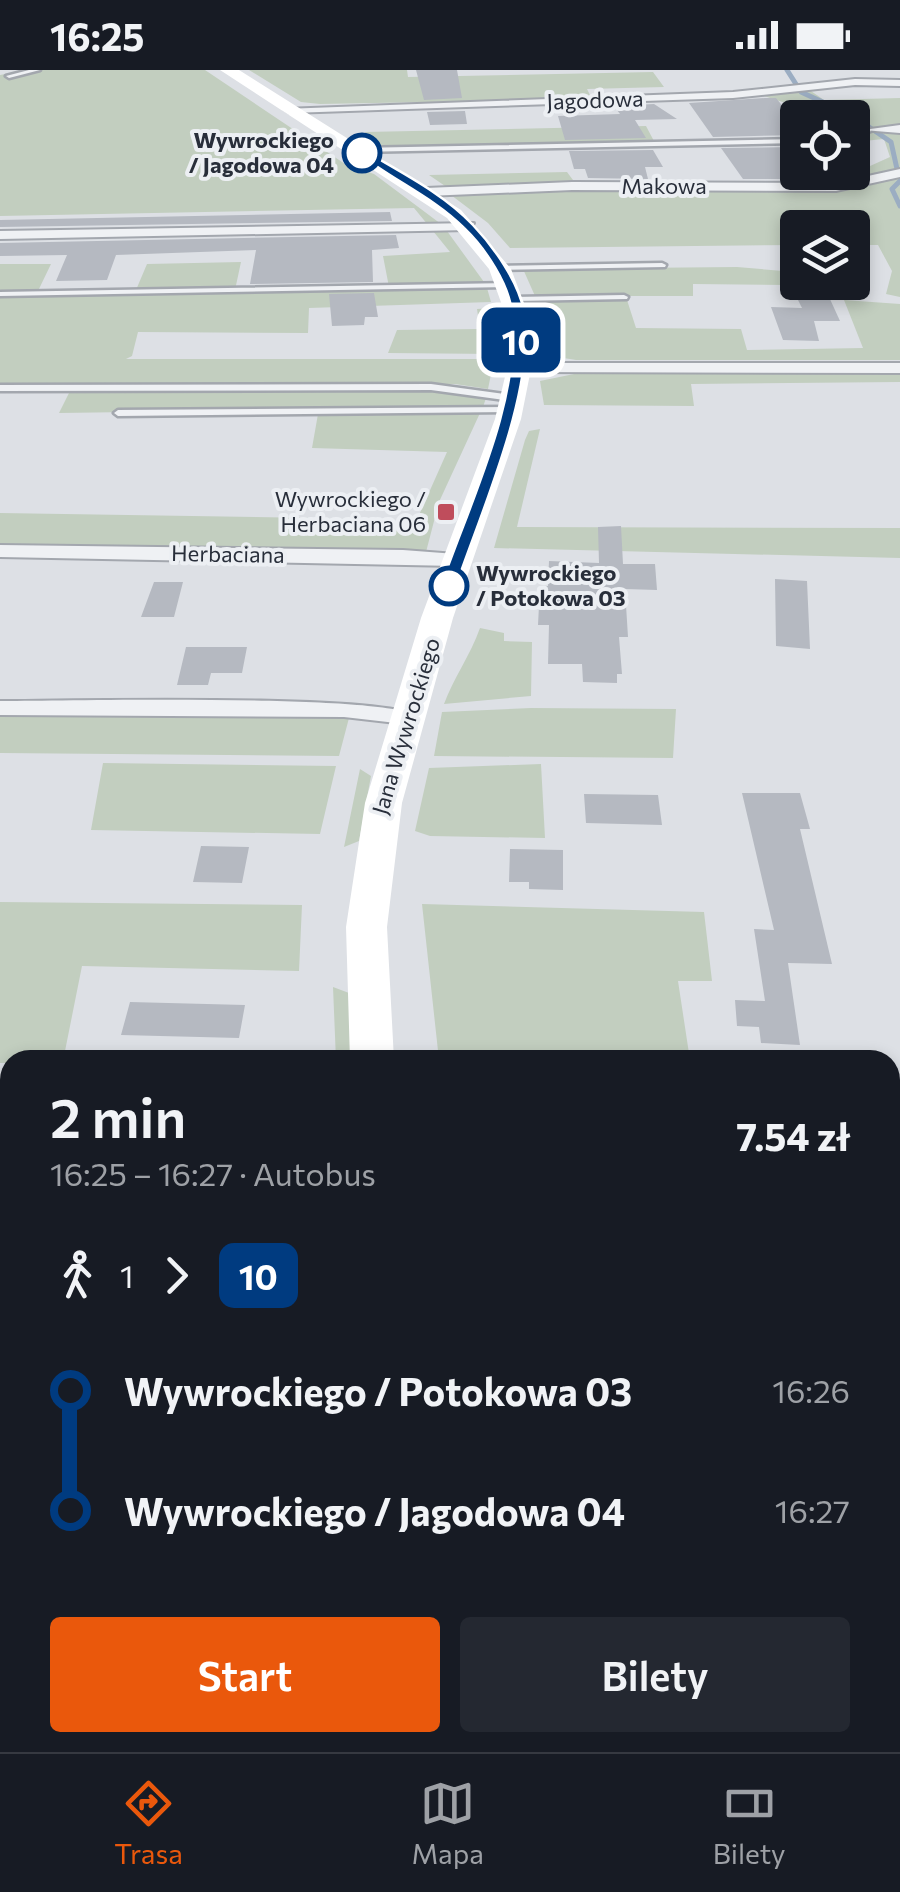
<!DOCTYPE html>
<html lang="pl">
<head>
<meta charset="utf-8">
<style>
  body { margin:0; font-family:Commissioner,sans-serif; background:#242831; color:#f1f3f6; height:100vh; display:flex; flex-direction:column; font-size:38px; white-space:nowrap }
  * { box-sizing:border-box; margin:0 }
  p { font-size:32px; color:#9ea1a6 }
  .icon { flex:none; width:55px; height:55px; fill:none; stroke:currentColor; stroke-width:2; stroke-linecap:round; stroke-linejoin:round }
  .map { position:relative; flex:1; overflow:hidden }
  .details { position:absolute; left:0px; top:980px; width:900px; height:702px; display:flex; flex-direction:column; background:#171b24; border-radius:30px 30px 0 0; box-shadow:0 5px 15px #0003 }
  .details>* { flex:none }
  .badge { padding:0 20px; border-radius:15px; font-size:35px; line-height:65px }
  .controls { position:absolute; left:780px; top:30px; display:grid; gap:20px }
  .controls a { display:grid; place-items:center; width:90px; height:90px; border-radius:10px; background:#171b24; box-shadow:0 5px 15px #0003; font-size:50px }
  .map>.badge { position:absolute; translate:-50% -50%; box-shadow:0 0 0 5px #fff }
  .legs { display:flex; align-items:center; gap:15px; height:110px; padding:0 50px; font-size:32px }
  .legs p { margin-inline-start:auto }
  .summary { display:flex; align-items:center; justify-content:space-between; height:170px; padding:0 50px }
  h1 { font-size:55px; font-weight:600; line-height:75px }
  .primary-button { display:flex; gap:20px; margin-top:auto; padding:20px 50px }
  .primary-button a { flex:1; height:115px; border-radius:10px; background:#ea580c; color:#fff; font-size:40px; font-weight:600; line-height:115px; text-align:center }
  .primary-button a+a { background:#242831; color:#f1f3f6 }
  ul { padding:0 50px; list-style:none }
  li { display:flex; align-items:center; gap:35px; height:120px; font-size:38px }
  li i { display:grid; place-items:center; width:15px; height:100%; margin:0 12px; background:currentColor }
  li i::after { content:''; width:25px; height:25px; margin:-12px; border:8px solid; border-radius:50%; background:#171b24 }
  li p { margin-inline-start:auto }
  li:first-child i { background:linear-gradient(#0000 50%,currentColor 0) }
  li:last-child i { background:linear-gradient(currentColor 50%,#0000 0) }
  .status { display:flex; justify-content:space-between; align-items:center; height:70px; padding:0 50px; background:#171b24; direction:ltr }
  .status svg { height:28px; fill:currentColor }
  .tabs { display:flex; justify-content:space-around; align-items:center; height:140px; border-top:2px solid #363941; background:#171b24; font-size:28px; color:#9ea1a6 }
  .tabs a { display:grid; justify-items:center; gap:5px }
  .tabs .current { color:#ea580c }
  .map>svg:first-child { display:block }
  .green { fill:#c2cebf }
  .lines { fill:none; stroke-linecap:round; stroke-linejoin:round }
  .stream { stroke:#9badc2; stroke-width:5 }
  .building { fill:#b5b9c1 }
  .lane-casing { stroke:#a3a7ae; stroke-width:5 }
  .street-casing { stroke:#a3a7ae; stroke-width:4 }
  .lane { fill:#eff1f4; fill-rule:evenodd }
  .street { fill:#eff1f4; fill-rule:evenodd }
  .secondary { fill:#fff; fill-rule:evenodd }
  .line-1 { fill:#003b80; stroke:#fff; stroke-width:2.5 }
  .stop-1-dot { fill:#fff; stroke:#003b80; stroke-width:5 }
  .poi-dot { fill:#bf4d5c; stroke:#eceff3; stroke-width:4 }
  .labels { text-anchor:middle; stroke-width:8; stroke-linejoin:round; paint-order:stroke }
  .far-street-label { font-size:22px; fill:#282e3a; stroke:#eceff3 }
  .far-stop-label { font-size:22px; font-weight:bold; fill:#282e3a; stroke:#eceff3; text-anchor:end }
  .far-poi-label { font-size:22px; fill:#282e3a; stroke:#eceff3; text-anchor:end }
</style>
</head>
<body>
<div class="status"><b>16:25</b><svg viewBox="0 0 49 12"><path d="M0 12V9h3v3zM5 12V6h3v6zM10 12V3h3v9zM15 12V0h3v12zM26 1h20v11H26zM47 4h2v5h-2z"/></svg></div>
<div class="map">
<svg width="900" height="1682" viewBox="0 0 900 1682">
  <rect width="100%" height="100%" fill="#dde0e5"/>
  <path class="green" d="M27,0H205L345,94L374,104L441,154L428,155L414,138L0,146V5Z
    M249,0H407L408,7L653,2L664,17L587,19L592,29L320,34L301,32Z
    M808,19L824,30L900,28V58L853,63L852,48L827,47L811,34L792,35L764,26Z
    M646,56L655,73L373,77L365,62Z
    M900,61V102L830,114L890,87L884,69L853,72V68L865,62Z
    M567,102L576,114L448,118L429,105Z
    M900,106V227L886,224L892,201L878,175H853L852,158H798L797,175L510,178L488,153L447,122L840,119Z
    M433,161H447L484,212L389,217L383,186L450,182Z
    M241,192L235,220H136L147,194Z
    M0,194H51L38,221L0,220Z
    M737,197L783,201L785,215L693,214V226H535L523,199Z
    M487,218L491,232L309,238L308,263L138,262L132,286L126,289H494L488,319L455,314L0,316V226Z
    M627,230L636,258L741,259L747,280L863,278L844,230L900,234V290H576L545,285L537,231Z
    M493,238L495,284L388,283L397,260L480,259L477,239Z
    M574,304H900V312L691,314L694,336L544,335L540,311Z
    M446,320L486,328L483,337L59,343L69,323Z
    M480,343L439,432L426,482L0,475V443L317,448L411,463L447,382L312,378L318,344Z
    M540,359L517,457L900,458V488L494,478L525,370L529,361Z
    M480,558L504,563V571L532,572L531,626L444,634C454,607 470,586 480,558Z
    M531,638L676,639L673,688L434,686L442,642Z
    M0,643L333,645L349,648L339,686L0,683Z
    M103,693L336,696L320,764L91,760Z
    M541,694L545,768L430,766L415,761L429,698Z
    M360,699L371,706L359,771L344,777Z
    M0,832L302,835L299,901L82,896L65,981L300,990L0,993Z
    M422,834L704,842L712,911H678L690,990H439Z
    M333,917L349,923L353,990H336Z
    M0,1015L10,1016V1237L0,1236Z
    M890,1269L900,1270V1522L890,1521Z"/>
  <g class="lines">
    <path class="stream" d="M787,0L801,22L853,46L891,72L897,99
      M900,111L892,119L900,136"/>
  </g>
  <path class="building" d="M416,0H457L462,28L424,30Z
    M765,28H776L798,55V65L713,67L689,33Z
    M654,34L677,49L635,50L646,68L565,70L558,46L620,44L614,36Z
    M465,41L467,54L430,55L427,42Z
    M798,77V109H743L721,78Z
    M653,80L663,97H645L648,109L588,108L585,99H574L569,81Z
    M390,142L392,151L0,157V150Z
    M396,165L399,178L372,180L373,212L250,214L256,180L116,185L107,210L56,211L67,185L0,186V173Z
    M791,216H824L840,251H814L819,271L783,270L771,237L802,238Z
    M374,223L378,247H365L364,255L332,256L329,224Z
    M621,456L623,494H655L657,520L625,519L628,567H619L622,604H617V613L583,612L582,594H548L549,555H538L540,516H548L549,491L599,493L598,457Z
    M775,509L807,511L810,579L776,576Z
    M154,512H183L174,547H141Z
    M186,577H247L242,603H211L208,615H177Z
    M742,723H800L810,759H800L832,894L788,893L800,975L761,973L759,957L737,956L735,930L765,931L754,859L774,860Z
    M584,724L658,725L662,755L586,753Z
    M201,776L249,777L242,813L193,812Z
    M510,779L563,780V820L529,819V812H509Z
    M130,932L245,935L239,968L121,965Z"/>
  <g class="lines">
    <g class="lane-casing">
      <path id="lane" d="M29,0H40L9,8L6,6Z
        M869,58L871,61L852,68V64Z
        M798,69V73L357,82L354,80L357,78Z
        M662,193L666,195L665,197L500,200L496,198L500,196Z
        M511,213L512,215L508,217L0,226V222Z
        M624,225L628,227L627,229L514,231L510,229L514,227Z
        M431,314L512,325L516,328L512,331L431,320L0,321V315Z
        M508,337L512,340L511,342L118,346L114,343L118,340Z
        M890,1110H900V1122H890Z"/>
    </g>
    <g class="street-casing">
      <path id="street" d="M855,9L900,10V16L855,15L733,28L290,43L284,39L733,22Z
        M900,55V63L863,60Z
        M900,99V107L836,121L572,120L426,126L419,122L426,118L572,112L836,113Z
        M474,153L469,160L0,169V161Z
        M514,293H900V303L520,302L514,301Z
        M0,475L403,480L456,484L466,490L456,496L0,487Z
        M0,631C55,631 395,623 417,647L405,654L344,647L0,645Z
        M0,1458H10V1496H0Z
        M890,1515L900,1517V1557L890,1555Z"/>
    </g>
    <use href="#lane" class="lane"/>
    <use href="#street" class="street"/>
    <path class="secondary" d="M220,0H239L461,140L511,199L530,249L532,294L521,349L453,548L402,733L387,857L394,990H350L346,857L365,733L421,548L495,349L508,294L507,249L489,199L447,148Z
      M426,1672H490L492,1682H428Z"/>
  </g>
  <path class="line-1" d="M365,81C402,103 444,124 473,155C494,177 518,211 524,241C537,317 481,442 456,516L449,521L441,516C469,434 521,331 512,244C510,215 485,178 464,158C433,127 392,110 358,83Z"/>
  <g class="stop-1-dot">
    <circle cx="362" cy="83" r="18"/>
    <circle cx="449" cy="516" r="18"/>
  </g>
  <rect class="poi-dot" x="436" y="432" width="20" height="20" rx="5"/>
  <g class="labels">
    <g class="far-street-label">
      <text transform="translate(595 30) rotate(-2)" y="8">Jagodowa</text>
      <text x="664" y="124">Makowa</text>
      <text transform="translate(228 484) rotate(1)" y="8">Herbaciana</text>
      <text transform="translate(406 656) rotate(-73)" y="8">Jana Wywrockiego</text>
    </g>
    <g class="far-stop-label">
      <text x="334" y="78">Wywrockiego<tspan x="334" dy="25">/ Jagodowa 04</tspan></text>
      <text x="476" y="511" text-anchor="start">Wywrockiego<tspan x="476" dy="25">/ Potokowa 03</tspan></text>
    </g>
    <g class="far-poi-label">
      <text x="426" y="437">Wywrockiego /<tspan x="426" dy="25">Herbaciana 06</tspan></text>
    </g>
  </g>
</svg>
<div class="controls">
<a><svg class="icon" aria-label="locate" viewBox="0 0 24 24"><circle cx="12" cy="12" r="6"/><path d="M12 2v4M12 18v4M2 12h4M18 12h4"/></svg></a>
<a><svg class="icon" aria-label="layers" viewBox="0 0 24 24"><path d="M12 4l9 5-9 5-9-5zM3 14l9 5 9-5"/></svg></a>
</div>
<b class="badge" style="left:521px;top:270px;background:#003b80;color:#fff">10</b>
<section class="details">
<div class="summary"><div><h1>2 min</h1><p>16:25 – 16:27 · Autobus</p></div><b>7.54 zł</b></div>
<div class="legs"><svg class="icon" aria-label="walk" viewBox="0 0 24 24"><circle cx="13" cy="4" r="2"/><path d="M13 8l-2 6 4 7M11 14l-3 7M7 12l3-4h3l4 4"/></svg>1<svg class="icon" aria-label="forward" viewBox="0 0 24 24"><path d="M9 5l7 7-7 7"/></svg><b class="badge" style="background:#003b80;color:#fff">10</b></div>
<ul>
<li><i style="color:#003b80"></i><b>Wywrockiego / Potokowa 03</b><p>16:26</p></li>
<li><i style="color:#003b80"></i><b>Wywrockiego / Jagodowa 04</b><p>16:27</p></li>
</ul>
<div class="primary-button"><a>Start</a><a>Bilety</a></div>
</section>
</div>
<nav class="tabs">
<a class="current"><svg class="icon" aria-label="directions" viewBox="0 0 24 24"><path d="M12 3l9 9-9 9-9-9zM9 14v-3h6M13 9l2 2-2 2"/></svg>Trasa</a>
<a><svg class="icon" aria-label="map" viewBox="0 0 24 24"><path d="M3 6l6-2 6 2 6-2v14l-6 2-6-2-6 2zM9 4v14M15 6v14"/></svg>Mapa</a>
<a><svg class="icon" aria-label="tickets" viewBox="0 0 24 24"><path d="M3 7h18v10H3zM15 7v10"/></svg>Bilety</a>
</nav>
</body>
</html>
